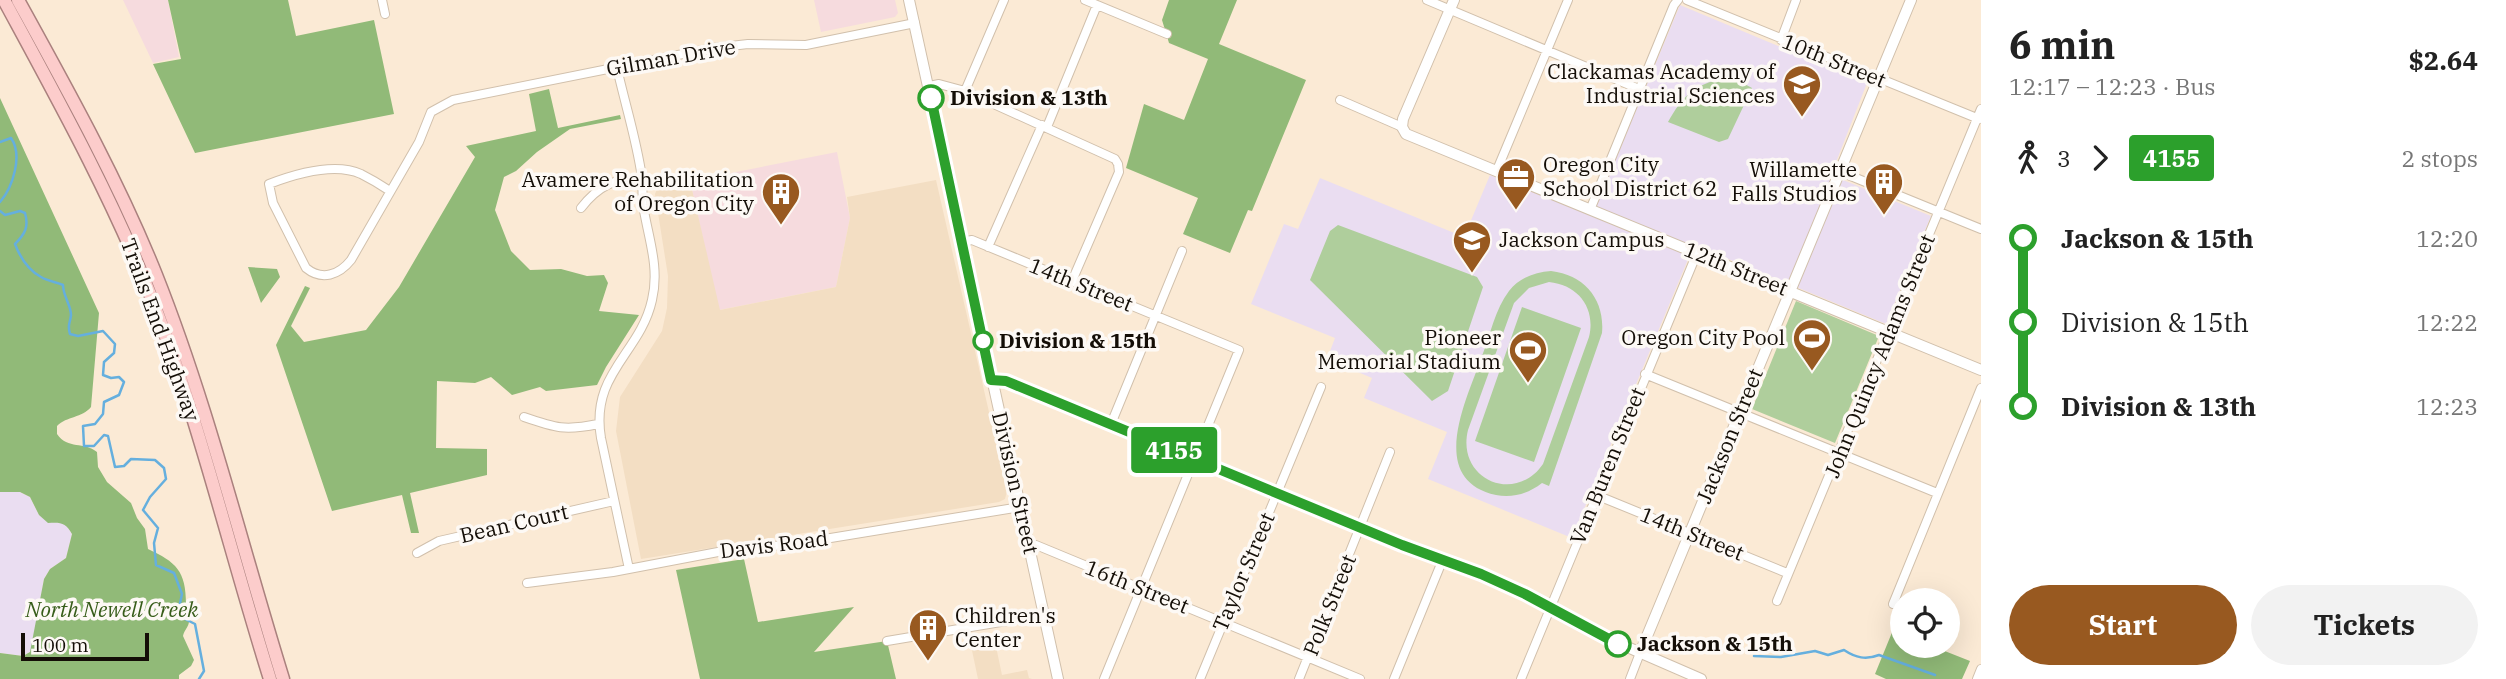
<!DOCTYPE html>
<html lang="en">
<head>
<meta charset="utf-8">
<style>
  body { margin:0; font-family:"IBM Plex Serif",serif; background:#f2f2f2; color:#222; height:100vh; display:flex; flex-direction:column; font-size:26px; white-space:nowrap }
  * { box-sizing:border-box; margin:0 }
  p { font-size:23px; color:#767676 }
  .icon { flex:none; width:38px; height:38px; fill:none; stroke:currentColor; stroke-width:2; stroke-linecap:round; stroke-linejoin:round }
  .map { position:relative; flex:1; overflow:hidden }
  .sheet { display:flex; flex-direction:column; background:#fff; width:525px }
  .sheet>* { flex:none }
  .badge { padding:0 14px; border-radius:5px; font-size:24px; line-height:46px }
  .fabs { position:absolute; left:1890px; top:588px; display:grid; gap:14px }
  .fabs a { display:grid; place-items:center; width:70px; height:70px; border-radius:50%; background:#fff; box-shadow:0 7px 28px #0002; font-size:35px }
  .scale { position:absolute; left:21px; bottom:18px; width:128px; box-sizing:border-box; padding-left:7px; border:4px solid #140e07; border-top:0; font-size:19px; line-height:24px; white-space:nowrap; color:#140e07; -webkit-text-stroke:5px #fdf9f5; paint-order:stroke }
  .map>.badge { position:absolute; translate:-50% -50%; box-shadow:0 0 0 4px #fff }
  .legs { display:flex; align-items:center; gap:10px; height:77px; padding:0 28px; font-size:23px }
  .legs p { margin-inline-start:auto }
  .overview { display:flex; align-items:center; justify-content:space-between; height:119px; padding:0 28px }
  h1 { font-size:38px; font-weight:800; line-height:52px }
  .button { display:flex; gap:14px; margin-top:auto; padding:14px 28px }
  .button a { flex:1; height:80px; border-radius:42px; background:#985920; color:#fff; font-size:28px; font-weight:800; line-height:80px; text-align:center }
  .button a+a { background:#f2f2f2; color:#222 }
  ul { padding:0 28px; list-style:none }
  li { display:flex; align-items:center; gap:24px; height:84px; font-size:26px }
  li i { display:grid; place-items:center; width:10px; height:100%; margin:0 9px; background:currentColor }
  li i::after { content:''; width:18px; height:18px; margin:-9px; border:5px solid; border-radius:50%; background:#fff }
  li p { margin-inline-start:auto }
  li:first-child i { background:linear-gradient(#0000 50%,currentColor 0) }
  li:last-child i { background:linear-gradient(currentColor 50%,#0000 0) }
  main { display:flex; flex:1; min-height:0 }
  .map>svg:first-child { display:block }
  .commercial { fill:#f6dbde }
  .built { fill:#f3dec3 }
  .education { fill:#eaddf1 }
  .green { fill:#afce9c; fill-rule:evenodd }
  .forest { fill:#91ba78 }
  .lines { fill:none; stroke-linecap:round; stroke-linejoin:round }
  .stream { stroke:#65afde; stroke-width:2.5 }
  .minor-casing { stroke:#d1c0ac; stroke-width:10 }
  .tertiary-casing { stroke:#d1c0ac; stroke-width:12 }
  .trunk-casing { stroke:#aa817e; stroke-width:15 }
  .minor { stroke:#fff; stroke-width:8 }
  .tertiary { stroke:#fff; stroke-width:10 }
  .trunk { stroke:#fccccb; stroke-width:12 }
  .line-1-casing { stroke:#fff; stroke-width:16 }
  .line-1 { stroke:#2ca02c; stroke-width:10 }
  .stop-1-dot { fill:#fff; stroke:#2ca02c; stroke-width:3.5 }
  .labels { text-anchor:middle; stroke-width:7; stroke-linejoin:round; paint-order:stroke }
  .street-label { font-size:21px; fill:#140e07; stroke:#fdf9f5 }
  .poi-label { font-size:21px; fill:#140e07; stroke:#fdf9f5; text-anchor:end }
  .stop-label { font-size:21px; font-weight:bold; fill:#140e07; stroke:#fdf9f5; text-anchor:start }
  .park-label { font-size:21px; font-style:italic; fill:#375d1a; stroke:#fdf9f5 }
</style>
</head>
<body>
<main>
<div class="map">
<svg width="1981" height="679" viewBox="0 0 1981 679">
  <rect width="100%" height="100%" fill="#fbead5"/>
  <path class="commercial" d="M123,0H168L179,57L153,63Z
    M814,0H895L898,13L895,17L821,32Z
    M837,152L850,218L836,287L719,310L690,181Z"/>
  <path class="built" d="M936,180L1007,491L1005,499L999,502L641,559L616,431L620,397L662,331L667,308L668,276L655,194L658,187L690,181L720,310L836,287L850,218L847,197Z
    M994,637L1002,675L1027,670L1029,678L1032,679H978L970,641Z"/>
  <path class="education" d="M1680,5L1867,83L1831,175L1931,216L1886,324L1694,245L1572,538L1428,479L1447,432L1364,398L1372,378L1327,359L1335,338L1251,304L1284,224L1298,229L1320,178L1464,237L1490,175L1592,216Z
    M0,492H20L30,497L39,515L61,522L67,526L72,534L66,558L50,569L44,579L33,646L30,652L23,656L0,653Z"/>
  <path class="green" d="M1724,79L1741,82L1752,88L1728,139L1719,142L1668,122C1682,97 1695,83 1724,79Z
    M1338,225L1477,277L1483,287L1448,391L1432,401L1310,280L1330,231Z
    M1551,271C1585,275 1605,300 1602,333L1549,486L1542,483C1528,494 1512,498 1496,495C1425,479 1468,397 1482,356C1490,336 1495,309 1509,291C1519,278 1535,272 1551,271ZM1549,282C1579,285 1596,309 1589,337L1543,464C1515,505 1456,479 1468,430L1514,303L1529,288Z
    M1796,301L1879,336L1835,443L1752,409Z
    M1522,307L1581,328L1534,462L1475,441Z"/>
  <path class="forest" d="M168,0H288L296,36L374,20L394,114L195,153L153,64L181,59Z
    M1169,0H1237L1219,44L1306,80L1252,211L1248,210L1230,253L1183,234L1198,198L1126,168L1144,104L1184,120L1208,59L1169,43L1162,20Z
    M549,89L558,128L620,115L621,119L570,129L537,152L516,171L504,177L495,210L511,251L530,270L561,269L587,276L604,275L608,283L599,311L639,315L606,367L597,385L546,391L540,387L512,395L491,377L475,383L437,381L436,448L487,449V475L410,493L419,533H411L402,495L332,511L276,345L305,286L310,288L291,326L304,342L366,330L399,287L475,157L466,146L536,131L529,94Z
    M0,98L99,313L91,407C82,418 67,416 57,426V434C68,450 84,441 97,452L98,467L107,482L131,503L137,518L145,529L148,549C176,562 186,571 186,604C186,610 190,616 189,621C189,627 184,630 183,636L194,660L191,666L179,675V679H0V653L23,656L30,652L44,579L50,569L66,558L72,534C66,523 61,522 48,523L39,515L30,497L20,492H0Z
    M248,267L277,269L280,277L261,303Z
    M744,559L758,622L854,607L814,652L887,641L896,679H700L676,570Z
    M1893,630L1902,633V646H1932L1970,661L1962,679H1886L1875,674Z"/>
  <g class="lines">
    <path class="stream" d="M0,142L11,138C23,155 13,187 0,202
      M0,211L5,215L20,211L25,213C29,227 25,234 15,244C20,257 28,270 41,277C47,281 56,282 63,285C63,296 71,305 71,315C70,324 67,325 70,334L78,336L103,331L115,344L114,353L104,362L103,375L111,378L119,377L124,382L119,395L104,402L103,414L95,424L83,426L84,446H94L104,435L108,436L115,467L124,466L131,459L155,460L164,468L166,479L150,497L143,510L158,528L154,543L156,565L174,573L182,594L179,608L181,617L195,624L204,671L199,679
      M1754,656L1781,657L1815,651L1828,655L1844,650C1856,658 1866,660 1879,655L1935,675"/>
    <g class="minor-casing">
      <path id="minor" d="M382,0L385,14
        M1085,0L1167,34
        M1427,0L1639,89
        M1687,0L1979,119
        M1781,40L1796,0
        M617,68C625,104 637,141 642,178C643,187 642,196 643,205C648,237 660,267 652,300C640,354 590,373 601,438L629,569
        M929,86L939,84L965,91L1115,159L1118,164L1119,172L1072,281
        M965,91L1004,0
        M1340,100L1402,127
        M1047,127L1097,5
        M1497,170L1568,0
        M1841,172L1981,229
        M390,191C381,185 371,179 361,174C334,162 295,174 269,184L273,203L306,268C322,281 339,275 351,260L419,142L431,112L453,100L713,48L748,44L806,45L915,23
        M581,208C598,186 615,178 642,178
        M1590,210L1674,5L1678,0
        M962,242L972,240L1239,350L1104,679
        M988,247L1042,125
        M1645,374L1937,493
        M524,417C556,428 565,431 598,424
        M1111,424L1182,251
        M1596,495L1787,573
        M1030,546L1036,545L1360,679
        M417,553L439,541L614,501
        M527,583L613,572L718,552L800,543L1020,507
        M1777,601L1981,109
        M1893,604L1981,388
        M887,641L1043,615
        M1200,679L1321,387
        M1299,679L1390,452
        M1394,679L1443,559
        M1521,679L1697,253
        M1630,679L1640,653
        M1977,679L1981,669"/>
    </g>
    <g class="tertiary-casing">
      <path id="tertiary" d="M909,0L1058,679
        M1454,0L1403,119L1402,127L1406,134L1981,370
        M991,380L1006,381L1420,552L1463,566L1517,590L1602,636L1701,679
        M1640,653L1911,0"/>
    </g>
    <g class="trunk-casing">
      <path id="trunk" d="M4,0C57,98 111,195 152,299C200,423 230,552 270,679
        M18,0C67,89 118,180 156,275C208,406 241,544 283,679"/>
    </g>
    <use href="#minor" class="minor"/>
    <use href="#tertiary" class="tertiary"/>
    <use href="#trunk" class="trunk"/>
  </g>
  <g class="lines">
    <g class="line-1-casing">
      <path id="line-1" d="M931,98L991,380L1006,381L1402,545L1481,574L1525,594L1618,644"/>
    </g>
    <use href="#line-1" class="line-1"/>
  </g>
  <defs>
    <g id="school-pin" transform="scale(2.0125)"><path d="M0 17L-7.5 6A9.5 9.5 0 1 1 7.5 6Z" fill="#985920" stroke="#fdf9f5"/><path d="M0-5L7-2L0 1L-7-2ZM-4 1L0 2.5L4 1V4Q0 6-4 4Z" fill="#fff"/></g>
    <g id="office-pin" transform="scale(2.0125)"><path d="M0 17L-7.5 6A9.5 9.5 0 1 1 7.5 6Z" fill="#985920" stroke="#fdf9f5"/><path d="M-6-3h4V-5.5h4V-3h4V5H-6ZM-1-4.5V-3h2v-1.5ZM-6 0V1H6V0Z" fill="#fff"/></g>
    <g id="building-pin" transform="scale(2.0125)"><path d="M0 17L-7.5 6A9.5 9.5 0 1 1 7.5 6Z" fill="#985920" stroke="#fdf9f5"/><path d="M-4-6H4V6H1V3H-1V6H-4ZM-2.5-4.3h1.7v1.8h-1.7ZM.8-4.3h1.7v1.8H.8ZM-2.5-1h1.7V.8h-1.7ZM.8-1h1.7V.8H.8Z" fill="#fff"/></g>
    <g id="stadium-pin" transform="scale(2.0125)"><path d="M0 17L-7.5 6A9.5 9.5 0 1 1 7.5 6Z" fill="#985920" stroke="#fdf9f5"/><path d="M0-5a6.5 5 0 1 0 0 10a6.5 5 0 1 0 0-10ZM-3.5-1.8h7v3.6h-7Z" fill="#fff"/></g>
  </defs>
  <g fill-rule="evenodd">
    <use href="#school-pin" x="1802" y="84"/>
    <use href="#office-pin" x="1516" y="177"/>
    <use href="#building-pin" x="1884" y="182"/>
    <use href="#building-pin" x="781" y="192"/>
    <use href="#school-pin" x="1472" y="240"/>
    <use href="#stadium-pin" x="1812" y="338"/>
    <use href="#stadium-pin" x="1528" y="350"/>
    <use href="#building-pin" x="928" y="628"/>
  </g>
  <g class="stop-1-dot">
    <circle cx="931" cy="98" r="12"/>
    <circle cx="983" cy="341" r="9"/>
    <circle cx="1618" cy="644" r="12"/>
  </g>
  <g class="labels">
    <g class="street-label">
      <text transform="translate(671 58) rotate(-10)" y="7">Gilman Drive</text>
      <text transform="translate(1834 61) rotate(22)" y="7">10th Street</text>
      <text transform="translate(1736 269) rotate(22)" y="7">12th Street</text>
      <text transform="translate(1081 285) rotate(22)" y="7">14th Street</text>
      <text transform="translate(160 330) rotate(70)" y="7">Trails End Highway</text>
      <text transform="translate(1880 356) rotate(-68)" y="7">John Quincy Adams Street</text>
      <text transform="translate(1730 436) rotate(-68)" y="7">Jackson Street</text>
      <text transform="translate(1608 466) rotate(-68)" y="7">Van Buren Street</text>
      <text transform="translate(1015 483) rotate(77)" y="7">Division Street</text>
      <text transform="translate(514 524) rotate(-13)" y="7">Bean Court</text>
      <text transform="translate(1692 534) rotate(22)" y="7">14th Street</text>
      <text transform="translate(774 545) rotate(-7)" y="7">Davis Road</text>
      <text transform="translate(1244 572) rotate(-67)" y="7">Taylor Street</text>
      <text transform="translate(1137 587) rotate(22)" y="7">16th Street</text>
      <text transform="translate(1330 605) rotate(-68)" y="7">Polk Street</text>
    </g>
    <g class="poi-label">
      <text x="1775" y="79">Clackamas Academy of<tspan x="1775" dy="24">Industrial Sciences</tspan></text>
      <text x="1543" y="172" text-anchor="start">Oregon City<tspan x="1543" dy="24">School District 62</tspan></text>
      <text x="1857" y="177">Willamette<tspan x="1857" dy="24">Falls Studios</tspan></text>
      <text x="754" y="187">Avamere Rehabilitation<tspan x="754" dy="24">of Oregon City</tspan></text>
      <text x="1499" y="247" text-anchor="start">Jackson Campus</text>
      <text x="1501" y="345">Pioneer<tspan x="1501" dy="24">Memorial Stadium</tspan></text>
      <text x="1785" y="345">Oregon City Pool</text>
      <text x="955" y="623" text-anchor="start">Children's<tspan x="955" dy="24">Center</tspan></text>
    </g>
    <g class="stop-label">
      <text x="950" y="105">Division &amp; 13th</text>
      <text x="999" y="348">Division &amp; 15th</text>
      <text x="1637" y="651">Jackson &amp; 15th</text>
    </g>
    <g class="park-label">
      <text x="112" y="617">North Newell Creek</text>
    </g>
  </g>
</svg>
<div class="fabs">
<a><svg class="icon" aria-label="locate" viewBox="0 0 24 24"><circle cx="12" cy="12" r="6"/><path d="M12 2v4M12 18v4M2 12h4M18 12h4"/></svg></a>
</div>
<div class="scale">100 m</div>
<b class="badge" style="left:1174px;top:450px;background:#2ca02c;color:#fff">4155</b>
</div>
<section class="sheet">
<div class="overview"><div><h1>6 min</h1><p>12:17 – 12:23 · Bus</p></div><b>$2.64</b></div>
<div class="legs"><svg class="icon" aria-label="walk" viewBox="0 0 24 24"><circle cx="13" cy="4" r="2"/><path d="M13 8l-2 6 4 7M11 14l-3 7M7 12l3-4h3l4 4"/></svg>3<svg class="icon" aria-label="forward" viewBox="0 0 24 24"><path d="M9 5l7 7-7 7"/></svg><b class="badge" style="background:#2ca02c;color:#fff">4155</b><p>2 stops</p></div>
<ul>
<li><i style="color:#2ca02c"></i><b>Jackson &amp; 15th</b><p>12:20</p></li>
<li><i style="color:#2ca02c"></i><span>Division &amp; 15th</span><p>12:22</p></li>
<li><i style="color:#2ca02c"></i><b>Division &amp; 13th</b><p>12:23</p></li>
</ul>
<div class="button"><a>Start</a><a>Tickets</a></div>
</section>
</main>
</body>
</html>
